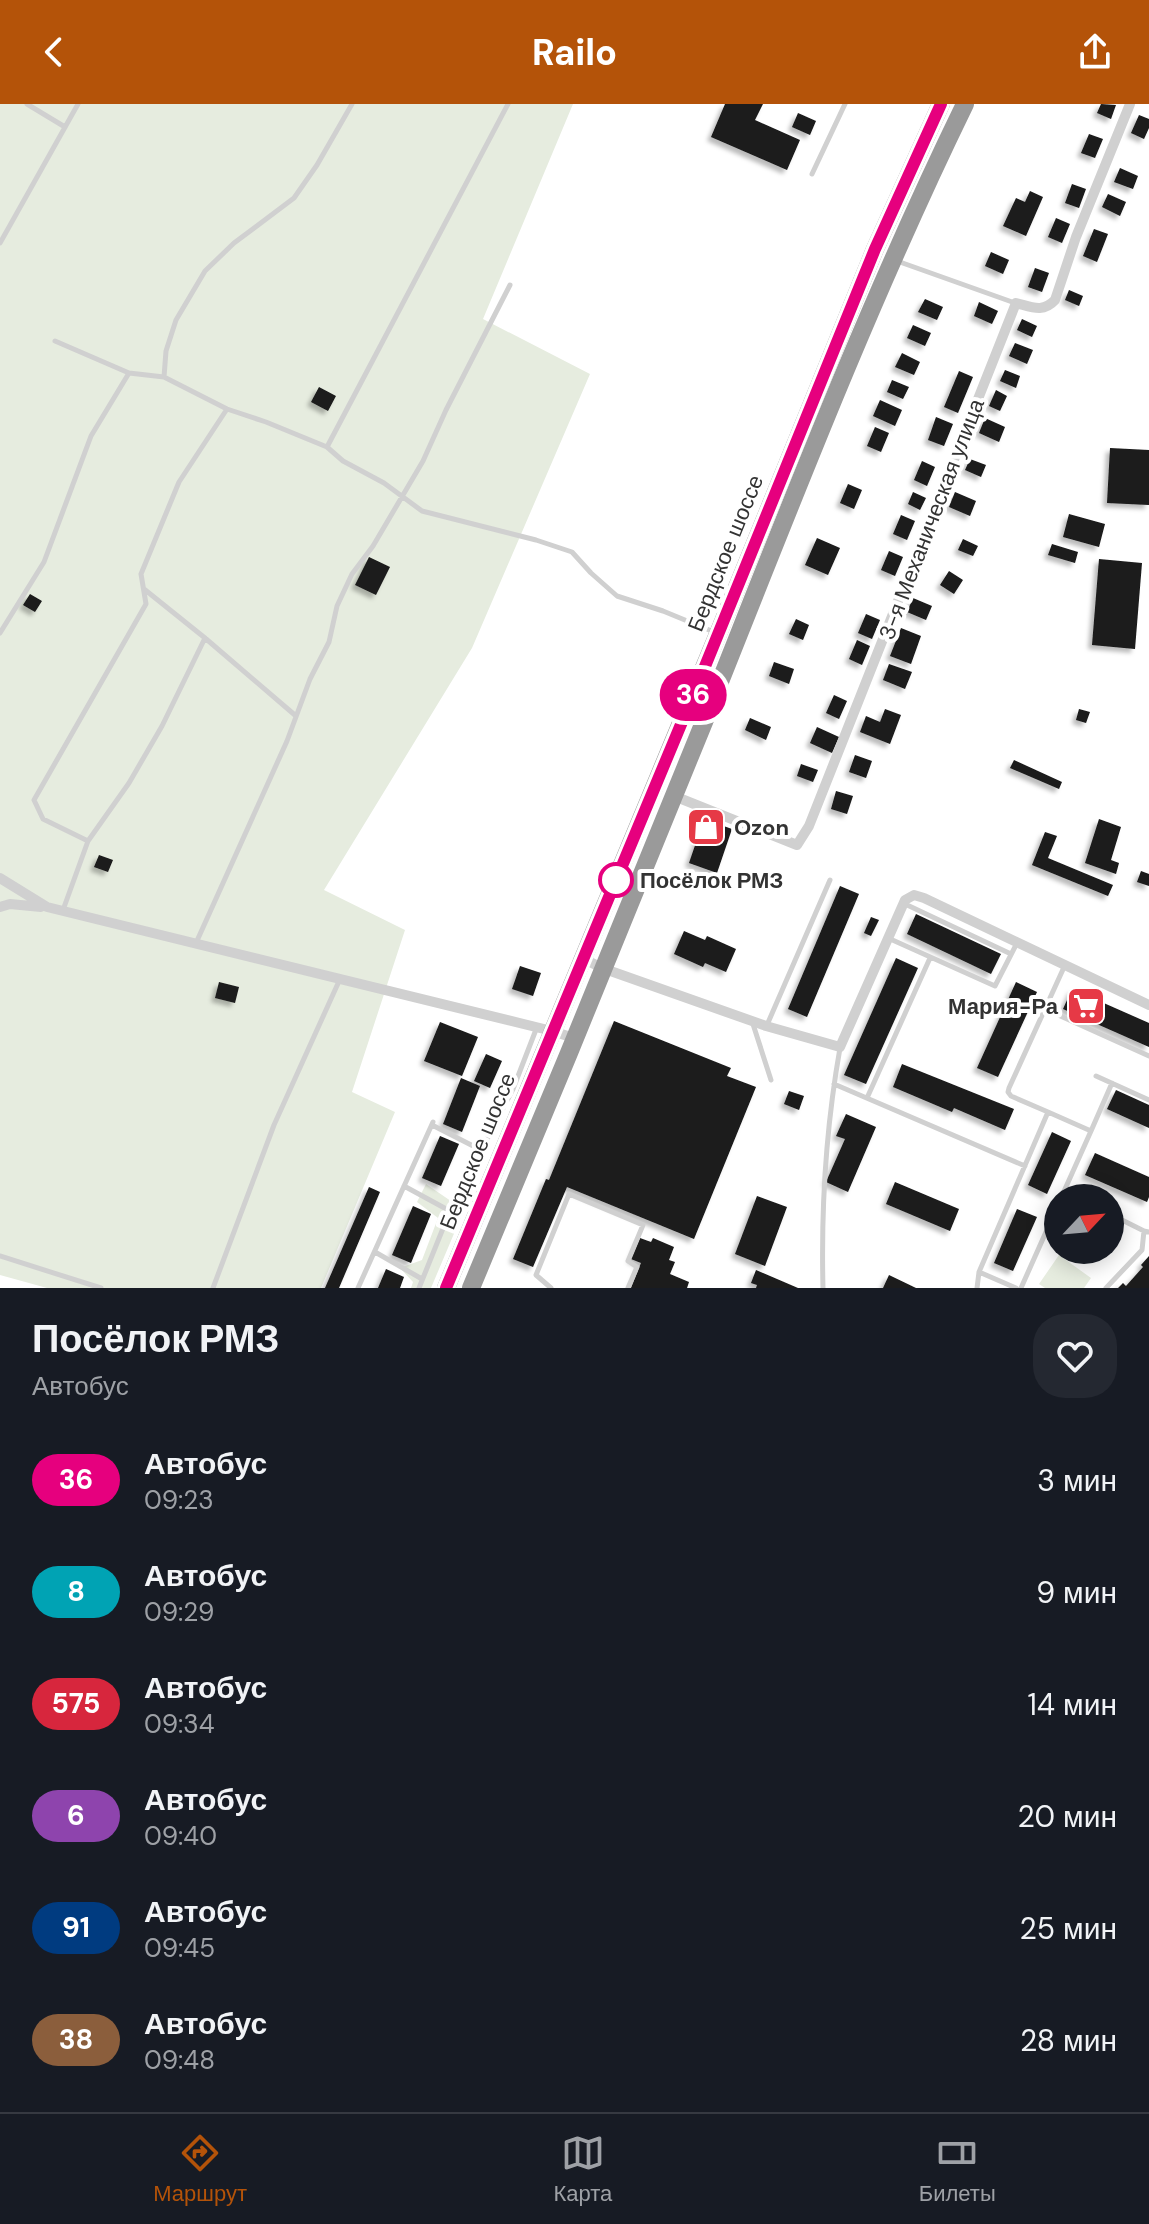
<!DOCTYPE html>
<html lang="ru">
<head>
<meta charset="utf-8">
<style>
  body { margin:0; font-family:"DM Sans",sans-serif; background:#242831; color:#f1f3f6; height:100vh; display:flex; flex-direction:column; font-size:30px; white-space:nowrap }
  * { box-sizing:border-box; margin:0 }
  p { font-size:26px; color:#9ea1a6 }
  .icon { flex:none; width:44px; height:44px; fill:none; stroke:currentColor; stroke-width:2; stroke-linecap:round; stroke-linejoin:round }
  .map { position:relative; height:1184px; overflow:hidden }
  .sheet { display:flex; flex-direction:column; background:#171b24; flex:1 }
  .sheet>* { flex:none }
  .badge { padding:0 16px; border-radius:26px; font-size:28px; line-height:52px }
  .needle { width:52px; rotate:64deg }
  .tools { position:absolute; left:1044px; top:1080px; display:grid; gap:16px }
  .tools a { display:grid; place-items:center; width:80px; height:80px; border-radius:50%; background:#171b24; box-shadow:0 4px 20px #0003; font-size:40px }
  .map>.badge { position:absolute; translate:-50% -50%; box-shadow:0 0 0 4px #fff }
  .round { display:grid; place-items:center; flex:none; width:84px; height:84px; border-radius:32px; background:#242831 }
  .summary { display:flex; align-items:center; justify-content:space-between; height:136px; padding:0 32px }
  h1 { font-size:38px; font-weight:800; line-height:60px }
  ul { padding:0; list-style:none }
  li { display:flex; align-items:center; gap:24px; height:112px; padding:0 32px }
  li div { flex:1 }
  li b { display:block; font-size:30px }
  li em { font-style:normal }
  li .badge { min-width:88px; font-weight:700; text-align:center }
  header { display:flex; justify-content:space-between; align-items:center; height:104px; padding:0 32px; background:#b45309; color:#fff; font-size:36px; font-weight:800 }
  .tabs { display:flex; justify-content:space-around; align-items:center; height:112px; border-top:2px solid #363941; background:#171b24; font-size:22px; color:#9ea1a6 }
  .tabs a { display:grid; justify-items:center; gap:4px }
  .tabs .current { color:#b45309 }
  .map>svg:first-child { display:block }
  .green { fill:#e6ecdf }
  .building { fill:#1a1a1a; filter:url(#shadow) }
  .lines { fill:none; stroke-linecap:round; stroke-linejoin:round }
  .lane { stroke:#d0d0d0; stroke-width:5 }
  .street { stroke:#d0d0d0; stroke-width:10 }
  .highway { stroke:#9a9a9a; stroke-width:18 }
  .line-casing { stroke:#fff; stroke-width:18 }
  .line { stroke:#e6007e; stroke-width:12 }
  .stop-dot { fill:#fff; stroke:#e6007e; stroke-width:4 }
  .labels { text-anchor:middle; stroke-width:8; stroke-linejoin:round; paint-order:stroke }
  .street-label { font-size:22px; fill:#333; stroke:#fff }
  .poi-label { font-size:22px; font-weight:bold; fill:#333; stroke:#fff; text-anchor:start }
  .stop-label { font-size:22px; font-weight:bold; fill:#333; stroke:#fff; text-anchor:start }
</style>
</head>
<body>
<header><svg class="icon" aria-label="back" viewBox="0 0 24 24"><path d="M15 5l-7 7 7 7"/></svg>Railo<svg class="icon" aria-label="share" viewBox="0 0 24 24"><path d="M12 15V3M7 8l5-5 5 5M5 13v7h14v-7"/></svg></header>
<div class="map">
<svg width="1149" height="1184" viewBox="0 0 1149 1184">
  <defs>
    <filter id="shadow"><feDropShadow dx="-4" dy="4" stdDeviation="2" flood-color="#0004"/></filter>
  </defs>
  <rect width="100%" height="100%" fill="#fff"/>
  <path class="green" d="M0,0H573L483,215L590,270L472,544L324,786L405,826L352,988L395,1008L321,1184H47L0,1171Z
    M426,1080L464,1106L431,1184H411L413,1178L400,1164L422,1156L438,1114L417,1098Z
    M1059,1151L1091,1174L1084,1184H1045L1039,1180Z"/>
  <path class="building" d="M725,0H763L755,16L800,36L787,66L711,33Z
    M1101,0L1116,1L1111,15L1097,9Z
    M798,9L816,17L810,31L792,23Z
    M1139,11L1149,15V24L1144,35L1131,29Z
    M1089,30L1103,35L1095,54L1081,49Z
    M1120,64L1138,72L1133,85L1114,78Z
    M1072,80L1086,85L1079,104L1065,99Z
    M1030,87L1043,93L1026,132L1003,122L1016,94L1025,98Z
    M1108,90L1126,98L1120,112L1102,103Z
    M1056,114L1070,120L1062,139L1048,133Z
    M1094,125L1108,130L1097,158L1083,152Z
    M991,148L1009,156L1003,170L985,162Z
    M1035,164L1049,169L1042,188L1028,183Z
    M1069,186L1083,192L1079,202L1065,196Z
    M925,195L943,203L937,216L918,208Z
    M979,198L998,207L992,220L974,212Z
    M1022,215L1037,222L1032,233L1017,226Z
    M913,221L931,229L925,242L907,234Z
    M1015,239L1033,246L1027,260L1009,252Z
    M902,249L920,258L914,271L895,263Z
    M1005,266L1020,272L1016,284L1000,277Z
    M959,267L973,273L958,309L944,303Z
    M892,276L909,283L903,295L887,288Z
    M319,283L336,292L328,307L311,298Z
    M996,286L1007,292L1000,307L989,302Z
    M880,296L902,306L895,322L873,312Z
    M936,313L953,320L944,342L928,336Z
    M985,314L1005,323L999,338L979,329Z
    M875,323L889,329L881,348L867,342Z
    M1110,344L1149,346V401L1107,399Z
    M970,355L986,361L981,373L965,366Z
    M922,357L935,363L927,382L914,376Z
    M848,380L862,386L854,405L840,399Z
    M913,388L926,394L920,406L908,400Z
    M955,388L976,397L970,412L949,403Z
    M1069,410L1105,420L1099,443L1063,433Z
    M901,411L915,417L907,436L893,430Z
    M817,434L840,444L828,471L805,461Z
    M963,435L978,442L973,452L958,446Z
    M1052,440L1078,448L1075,459L1048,451Z
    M889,447L903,453L895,472L881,466Z
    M369,453L390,463L376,491L355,481Z
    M1099,455L1142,459L1135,545L1092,541Z
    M949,467L963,476L954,490L940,481Z
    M30,490L42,497L35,508L23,501Z
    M913,494L932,502L926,516L907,508Z
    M866,510L880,516L872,535L858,529Z
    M796,515L809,521L803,536L789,530Z
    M901,524L921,532L911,560L890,552Z
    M857,536L870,542L862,561L849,555Z
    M774,558L794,565L789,580L769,572Z
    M889,560L912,568L905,585L883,576Z
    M834,591L847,597L839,615L826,609Z
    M885,605L901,611L890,640L860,628L866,612L880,618Z
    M1079,605L1090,608L1086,619L1076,616Z
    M750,614L771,623L766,636L745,626Z
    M817,623L839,633L832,649L810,639Z
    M855,651L872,657L866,674L849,668Z
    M1014,656L1062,678L1059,685L1010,664Z
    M801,660L818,666L813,678L797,672Z
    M836,687L853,692L847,710L831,705Z
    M704,715L732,725L717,769L689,759Z
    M1099,715L1121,723L1111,756L1119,759L1116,770L1085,759Z
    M1045,728L1057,732L1048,754L1113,781L1108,792L1032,761Z
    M99,751L113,756L108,768L94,763Z
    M1141,767L1149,770V782L1137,778Z
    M840,782L859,790L807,913L788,905Z
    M916,810L1001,850L991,870L907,830Z
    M871,813L879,816L871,832L864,829Z
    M684,827L705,836L707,832L736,845L726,868L705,859L703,863L674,850Z
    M896,854L918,864L866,980L844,971Z
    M520,862L541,869L533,892L512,885Z
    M219,878L239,883L235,899L215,894Z
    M1016,878L1037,888L998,973L977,964Z
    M1072,885L1149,919V943L1063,905Z
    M614,917L731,964L727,972L756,983L694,1135L567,1083L533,1163L513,1155L546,1075L549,1076Z
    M440,918L478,933L462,972L424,957Z
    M486,950L502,957L490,984L474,977Z
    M902,960L1014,1005L1005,1026L954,1004L952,1008L893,983Z
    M461,974L480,982L462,1028L443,1020Z
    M1116,986L1149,1001V1024L1107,1005Z
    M789,987L804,992L799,1006L784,1000Z
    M846,1010L876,1023L848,1088L826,1078L845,1035L836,1032Z
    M1052,1028L1071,1037L1047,1090L1028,1081Z
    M440,1032L459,1040L441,1082L422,1074Z
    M1095,1049L1149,1073V1093L1147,1098L1085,1071Z
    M895,1078L959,1105L950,1127L886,1100Z
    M369,1083L380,1088L339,1184H325Z
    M757,1092L787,1103L765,1162L735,1150Z
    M413,1102L431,1110L411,1159L392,1151Z
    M1017,1105L1037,1113L1013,1167L994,1159Z
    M640,1134L651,1138L653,1134L674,1143L669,1156L675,1158L670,1170L689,1178L687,1184H631L641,1159L631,1155Z
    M1149,1152V1184H1118L1123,1179L1126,1182L1143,1163L1141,1161Z
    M386,1165L404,1173L400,1184H378Z
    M756,1166L798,1184H756L757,1181L751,1179Z
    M889,1171L916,1184H883Z"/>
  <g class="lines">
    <path class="lane" d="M27,0L65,23
      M812,70L845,0
      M0,139L78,0
      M897,157L1015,199
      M55,237L129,269L164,273L227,305L266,318L327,343L343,357L384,379L422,407L536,436L572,448L591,469L617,492L663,507L714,528
      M164,273L166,247L176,216L205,167L234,139L294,94L317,61L352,0
      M327,343L508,0
      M144,485L205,534L296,612
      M0,529L44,458L91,332L129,269
      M88,737L43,715L34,696L146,500L141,470L179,378L227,305
      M905,800L1011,850
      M63,806L88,737L129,679L162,622L205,534
      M888,834L995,882L1017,839
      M196,839L287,637L310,575L329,538L337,502L352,470L373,442L423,357L446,306L510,181
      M1045,905L1149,952
      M752,917L771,976
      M767,921L830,776
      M1096,972L1149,996
      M834,980L1025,1062
      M502,983L513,985
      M867,994L930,854
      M1048,1008L1091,1027L1061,1094
      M432,1021L481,1046
      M1091,1027L1112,979
      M404,1082L450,1107
      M1064,1087L1077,1094
      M1110,1110L1144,1127L1149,1128
      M375,1148L422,1175
      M0,1152L101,1184
      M979,1168L1016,1184
      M213,1184L274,1021L340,875
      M358,1184L433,1018
      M419,1184L450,1107L513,985L537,923
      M551,1184L536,1171L569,1090L643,1121L628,1157L637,1163L628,1184
      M823,1184C821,1104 826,1023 840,944
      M977,1184L979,1168L1048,1008L1011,992L1008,988L1009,984L1065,861
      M1021,1184L1058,1101
      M1106,1184L1142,1146L1144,1127"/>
    <path class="street" d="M674,692L797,741L809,722L1016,199C1032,203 1043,209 1055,196L1076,133L1130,0
      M0,774L47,803L552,927L574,934
      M0,803L10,800L41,803
      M582,854L602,864L766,922L840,943L905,796L914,791L924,794L1149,901"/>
    <path class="highway" d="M446,1184L718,530L875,145L941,0
      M471,1184C550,996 628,807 704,618C787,410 867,201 965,0"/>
  </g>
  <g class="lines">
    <g class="line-casing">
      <path id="line" d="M446,1184L697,582L875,145L941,0"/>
    </g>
    <use href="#line" class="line"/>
  </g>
  <defs>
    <g id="shop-square" transform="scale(2)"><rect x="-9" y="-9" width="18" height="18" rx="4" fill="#e63946" stroke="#fff"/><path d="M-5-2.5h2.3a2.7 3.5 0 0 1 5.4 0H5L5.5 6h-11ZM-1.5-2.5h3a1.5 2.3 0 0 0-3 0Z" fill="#fff"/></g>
    <g id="supermarket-square" transform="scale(2)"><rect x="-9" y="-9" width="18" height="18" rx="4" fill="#e63946" stroke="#fff"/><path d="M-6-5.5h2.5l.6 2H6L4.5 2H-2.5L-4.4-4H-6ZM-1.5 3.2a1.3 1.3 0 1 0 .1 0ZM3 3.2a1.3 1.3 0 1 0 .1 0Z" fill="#fff"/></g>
  </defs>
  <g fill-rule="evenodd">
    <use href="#shop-square" x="706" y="723"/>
    <use href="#supermarket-square" x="1086" y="902"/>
  </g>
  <circle class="stop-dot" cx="616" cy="776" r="16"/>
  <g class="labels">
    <g class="street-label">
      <text transform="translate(931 415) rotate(-69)" y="8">3-я Механическая улица</text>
      <text transform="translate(725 449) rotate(-68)" y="8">Бердское шоссе</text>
      <text transform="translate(477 1047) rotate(-68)" y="8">Бердское шоссе</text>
    </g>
    <g class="poi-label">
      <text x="734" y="731">Ozon</text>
      <text x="1058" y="910" text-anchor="end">Мария-Ра</text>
    </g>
    <g class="stop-label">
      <text x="640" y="784">Посёлок РМЗ</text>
    </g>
  </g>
</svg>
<div class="tools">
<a><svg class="needle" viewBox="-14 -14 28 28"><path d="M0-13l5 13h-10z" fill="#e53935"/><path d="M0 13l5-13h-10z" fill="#9ea1a6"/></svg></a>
</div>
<b class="badge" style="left:693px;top:591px;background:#e6007e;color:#fff">36</b>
</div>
<section class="sheet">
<div class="summary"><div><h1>Посёлок РМЗ</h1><p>Автобус</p></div><a class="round"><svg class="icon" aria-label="heart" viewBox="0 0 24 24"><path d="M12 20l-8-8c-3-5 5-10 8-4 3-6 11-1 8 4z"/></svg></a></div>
<ul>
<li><span class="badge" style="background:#e6007e;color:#fff">36</span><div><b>Автобус</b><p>09:23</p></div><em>3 мин</em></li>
<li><span class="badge" style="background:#00a3b4;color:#fff">8</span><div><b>Автобус</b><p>09:29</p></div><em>9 мин</em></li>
<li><span class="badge" style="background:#d7263d;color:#fff">575</span><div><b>Автобус</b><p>09:34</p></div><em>14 мин</em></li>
<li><span class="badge" style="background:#8e44ad;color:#fff">6</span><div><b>Автобус</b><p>09:40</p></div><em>20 мин</em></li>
<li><span class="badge" style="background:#003b80;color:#fff">91</span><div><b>Автобус</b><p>09:45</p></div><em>25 мин</em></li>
<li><span class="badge" style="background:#8b5e3c;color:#fff">38</span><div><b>Автобус</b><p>09:48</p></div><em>28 мин</em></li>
</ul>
</section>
<nav class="tabs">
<a class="current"><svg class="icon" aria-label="directions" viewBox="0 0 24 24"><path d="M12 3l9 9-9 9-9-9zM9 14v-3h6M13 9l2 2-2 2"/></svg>Маршрут</a>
<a><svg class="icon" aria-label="map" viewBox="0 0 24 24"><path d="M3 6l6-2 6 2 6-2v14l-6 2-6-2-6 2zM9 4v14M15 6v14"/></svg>Карта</a>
<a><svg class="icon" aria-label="tickets" viewBox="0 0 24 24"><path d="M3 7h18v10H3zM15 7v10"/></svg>Билеты</a>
</nav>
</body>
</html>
